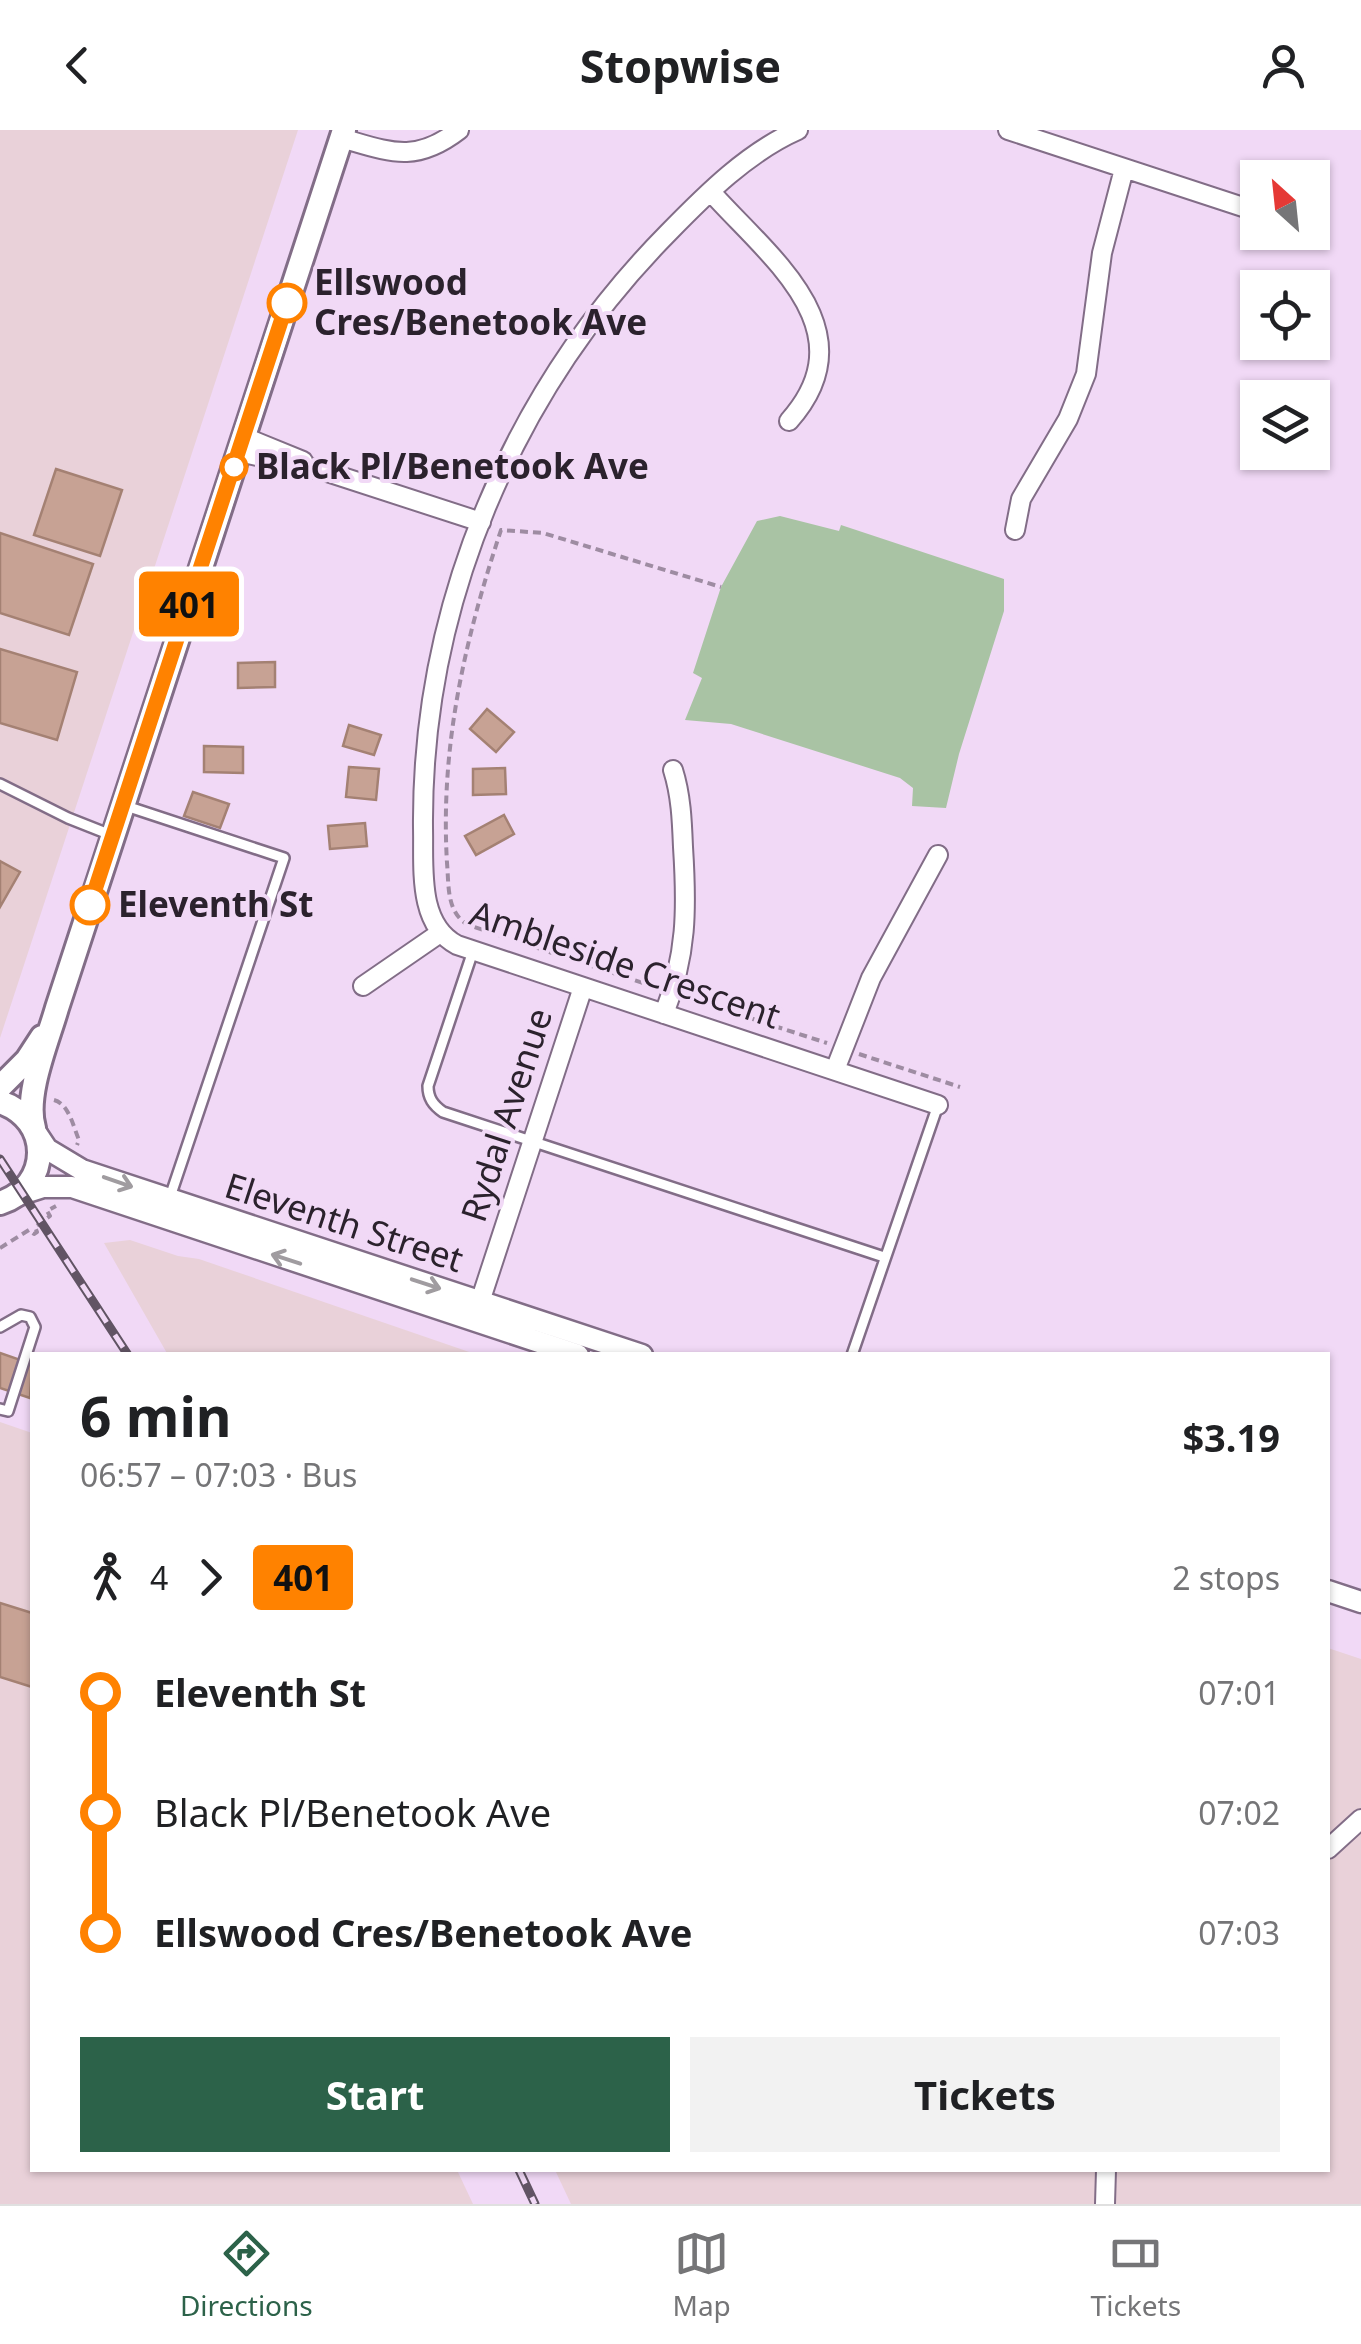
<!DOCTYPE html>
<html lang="en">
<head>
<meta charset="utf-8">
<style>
  body { margin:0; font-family:"Noto Sans",sans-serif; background:#f2f2f2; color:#202124; height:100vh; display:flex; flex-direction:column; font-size:38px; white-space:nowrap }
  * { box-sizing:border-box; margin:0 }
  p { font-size:32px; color:#757577 }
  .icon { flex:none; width:55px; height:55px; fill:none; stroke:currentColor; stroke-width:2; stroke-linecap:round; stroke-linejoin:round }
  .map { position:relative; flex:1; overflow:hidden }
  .sheet { position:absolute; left:30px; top:1222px; width:1300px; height:820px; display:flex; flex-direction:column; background:#fff; border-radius:0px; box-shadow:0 2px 8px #0004 }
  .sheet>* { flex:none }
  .badge { padding:0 20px; border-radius:8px; font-size:35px; line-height:65px }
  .needle { width:65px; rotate:333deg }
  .tools { position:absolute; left:1240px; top:30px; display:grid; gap:20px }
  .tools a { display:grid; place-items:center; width:90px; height:90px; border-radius:0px; background:#fff; box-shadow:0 2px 8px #0004; font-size:50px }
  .map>.badge { position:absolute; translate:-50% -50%; box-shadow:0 0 0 5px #fff }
  .legs { display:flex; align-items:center; gap:15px; height:110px; padding:0 50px; font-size:32px }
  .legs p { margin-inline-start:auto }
  .headline { display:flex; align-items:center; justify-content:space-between; height:170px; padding:0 50px }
  h1 { font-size:55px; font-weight:700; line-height:75px }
  .primary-button { display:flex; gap:20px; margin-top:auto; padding:20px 50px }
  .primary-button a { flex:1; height:115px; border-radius:0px; background:#2c6249; color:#fff; font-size:40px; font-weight:700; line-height:115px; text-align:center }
  .primary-button a+a { background:#f2f2f2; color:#202124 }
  ul { padding:0 50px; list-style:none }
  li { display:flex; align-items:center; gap:35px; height:120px; font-size:38px }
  li i { display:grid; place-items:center; width:15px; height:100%; margin:0 12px; background:currentColor }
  li i::after { content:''; width:25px; height:25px; margin:-12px; border:8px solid; border-radius:50%; background:#fff }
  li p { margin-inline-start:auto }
  li:first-child i { background:linear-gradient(#0000 50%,currentColor 0) }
  li:last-child i { background:linear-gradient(currentColor 50%,#0000 0) }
  header { display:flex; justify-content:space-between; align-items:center; height:130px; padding:0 50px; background:#fff; font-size:45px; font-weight:700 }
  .tab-bar { display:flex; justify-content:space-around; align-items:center; height:140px; border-top:2px solid #e0e0e0; background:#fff; font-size:28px; color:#757577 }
  .tab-bar a { display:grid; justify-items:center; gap:5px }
  .tab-bar .on { color:#2c6249 }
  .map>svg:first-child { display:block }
  .industrial { fill:#e9d1d9 }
  .green { fill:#a9c3a4 }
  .building { fill:#c7a294; stroke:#a48173; stroke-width:2.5 }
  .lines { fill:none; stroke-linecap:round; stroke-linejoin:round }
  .service-casing { stroke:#826d87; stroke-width:14 }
  .minor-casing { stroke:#826d87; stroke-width:22 }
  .tertiary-casing { stroke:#826d87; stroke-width:25 }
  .secondary-casing { stroke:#826d87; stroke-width:28 }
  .path { stroke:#9e8ca2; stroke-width:4; stroke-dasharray:8 5; stroke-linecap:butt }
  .service { stroke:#fff; stroke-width:9 }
  .minor { stroke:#fff; stroke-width:18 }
  .tertiary { stroke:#fff; stroke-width:20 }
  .secondary { stroke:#fff; stroke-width:22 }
  .rail-casing { stroke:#615464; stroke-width:9 }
  .rail { stroke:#f1d9f6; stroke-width:5; stroke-dasharray:15; stroke-linecap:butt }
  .oneway { stroke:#a09ca0 }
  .line-1-casing { stroke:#fff; stroke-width:22 }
  .line-1 { stroke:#ff8200; stroke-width:15 }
  .stop-1-dot { fill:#fff; stroke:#ff8200; stroke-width:5 }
  .labels { text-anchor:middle; stroke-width:8; stroke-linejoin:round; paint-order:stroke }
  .stop-label { font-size:35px; font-weight:bold; fill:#2b222d; stroke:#f1d9f6; text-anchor:start }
  .street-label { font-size:35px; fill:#2b222d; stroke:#f1d9f6 }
</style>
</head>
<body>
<header><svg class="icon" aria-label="back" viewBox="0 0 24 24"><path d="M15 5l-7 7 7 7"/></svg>Stopwise<svg class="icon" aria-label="person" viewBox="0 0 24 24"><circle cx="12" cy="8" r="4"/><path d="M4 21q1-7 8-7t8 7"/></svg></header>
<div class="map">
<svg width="1361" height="2074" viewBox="0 0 1361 2074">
  <rect width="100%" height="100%" fill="#f1d9f6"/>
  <path class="industrial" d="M0,0H298L0,908Z
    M130,1110L178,1126L199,1129L478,1225H168L104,1113Z
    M0,1292L32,1303V2040H457L473,2074H0Z
    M1328,1518L1361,1529V2074H571L555,2040H1328Z"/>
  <path class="green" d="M780,386L839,401L841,395L1004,449V481L959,624L946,678L912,676L913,658L900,648L731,594L685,590L702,548L693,543L721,457L757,391Z"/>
  <path class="building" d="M56,339L122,360L100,426L34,405Z
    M0,403L93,434L69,505L0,483Z
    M0,519L77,542L57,610L0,593Z
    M275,532V557L238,558V533Z
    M487,579L514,602L496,622L470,599Z
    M349,595L381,605L374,625L343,616Z
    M204,616L243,617V643L204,642Z
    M349,637L379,639L376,670L346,667Z
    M505,638L506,664L473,665V639Z
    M193,662L229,674L220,698L184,686Z
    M504,685L514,704L476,725L465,706Z
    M365,693L367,716L330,719L328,696Z
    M0,731L20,742L0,777Z
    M0,1223L32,1234L30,1268L0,1258Z
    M0,1473L32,1483V1557L0,1547Z"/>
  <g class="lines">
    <g class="service-casing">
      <path id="service" d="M0,654L68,688L111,705
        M126,676L284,728L170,1067
        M473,821L428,956C428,968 433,975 443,982L884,1127
        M0,1197L21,1185L30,1187L35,1197L8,1281L0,1279
        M852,1225L938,975"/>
    </g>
    <g class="minor-casing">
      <path id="minor" d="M798,0C748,22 706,64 668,103C513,260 421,476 423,698C424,737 417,794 457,815L938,975
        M1008,0L1246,78
        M341,8C390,22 415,34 459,0
        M711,62C769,127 870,200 789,291
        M244,307L303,331
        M239,322L321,340L481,392
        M1015,400L1021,369L1068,289L1086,244L1102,123L1124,39
        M363,856L440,803
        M664,884C687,825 687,779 683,717C682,691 681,665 673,640
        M835,940L871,848L938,725
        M477,1181L583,857
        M1328,1719L1361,1689
        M1105,2074L1106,2040"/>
    </g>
    <g class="tertiary-casing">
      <path id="tertiary" d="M37,1004L47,1019L82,1040L642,1225
        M18,1065L43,1057H72L578,1225
        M1328,1461L1361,1472"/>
    </g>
    <g class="secondary-casing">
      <path id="secondary" d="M0,957L27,930L42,907
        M0,972C52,989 52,1056 0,1073
        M34,998C24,965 48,910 57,878L344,0"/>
    </g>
    <path class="path" d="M655,857L468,795C446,782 449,755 447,733C440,616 465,509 501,400L543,403L721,457
      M688,868L827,913
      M859,924L960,957
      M54,970C69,974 73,996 79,1010L77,1015
      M0,1118L29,1100L34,1104L37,1102L35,1097L50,1086L47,1081L56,1076"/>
    <use href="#service" class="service"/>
    <use href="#minor" class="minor"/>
    <use href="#tertiary" class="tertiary"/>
    <use href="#secondary" class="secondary"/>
    <g class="rail-casing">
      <path id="rail" d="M0,1029L128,1225
        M519,2040L535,2074"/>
    </g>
    <use href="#rail" class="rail"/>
  </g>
  <defs><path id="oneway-shaft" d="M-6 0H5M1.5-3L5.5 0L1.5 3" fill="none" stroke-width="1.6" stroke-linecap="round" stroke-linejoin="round" transform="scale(2.5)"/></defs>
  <g class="oneway">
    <use href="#oneway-shaft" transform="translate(118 1052) rotate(19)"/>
    <use href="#oneway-shaft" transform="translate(286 1129) rotate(-162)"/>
    <use href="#oneway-shaft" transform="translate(426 1154) rotate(18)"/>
  </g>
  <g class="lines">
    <g class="line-1-casing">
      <path id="line-1" d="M90,775L287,173"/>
    </g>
    <use href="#line-1" class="line-1"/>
  </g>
  <g class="stop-1-dot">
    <circle cx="287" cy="173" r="18"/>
    <circle cx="234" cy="337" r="12"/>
    <circle cx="90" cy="775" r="18"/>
  </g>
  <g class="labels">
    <g class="stop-label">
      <text x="314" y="165">Ellswood<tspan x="314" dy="40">Cres/Benetook Ave</tspan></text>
      <text x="256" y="349">Black Pl/Benetook Ave</text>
      <text x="118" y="787">Eleventh St</text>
    </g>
    <g class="street-label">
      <text transform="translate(625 835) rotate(19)" y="12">Ambleside Crescent</text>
      <text transform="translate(507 985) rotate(-72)" y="12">Rydal Avenue</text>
      <text transform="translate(344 1093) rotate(18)" y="12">Eleventh Street</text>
    </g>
  </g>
</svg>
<div class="tools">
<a><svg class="needle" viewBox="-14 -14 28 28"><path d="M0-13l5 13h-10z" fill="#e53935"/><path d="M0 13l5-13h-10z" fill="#757577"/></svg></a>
<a><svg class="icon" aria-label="locate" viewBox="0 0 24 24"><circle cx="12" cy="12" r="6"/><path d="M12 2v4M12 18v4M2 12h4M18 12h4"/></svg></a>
<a><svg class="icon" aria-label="layers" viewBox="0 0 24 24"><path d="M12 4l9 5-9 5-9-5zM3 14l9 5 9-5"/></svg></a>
</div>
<b class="badge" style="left:189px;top:474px;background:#ff8200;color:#111">401</b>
<section class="sheet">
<div class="headline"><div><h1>6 min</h1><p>06:57 – 07:03 · Bus</p></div><b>$3.19</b></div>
<div class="legs"><svg class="icon" aria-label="walk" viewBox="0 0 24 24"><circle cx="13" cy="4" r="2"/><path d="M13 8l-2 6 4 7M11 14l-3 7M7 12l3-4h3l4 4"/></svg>4<svg class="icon" aria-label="forward" viewBox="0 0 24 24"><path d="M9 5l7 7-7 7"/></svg><b class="badge" style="background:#ff8200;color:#111">401</b><p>2 stops</p></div>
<ul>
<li><i style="color:#ff8200"></i><b>Eleventh St</b><p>07:01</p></li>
<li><i style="color:#ff8200"></i><span>Black Pl/Benetook Ave</span><p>07:02</p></li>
<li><i style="color:#ff8200"></i><b>Ellswood Cres/Benetook Ave</b><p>07:03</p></li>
</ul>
<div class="primary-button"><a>Start</a><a>Tickets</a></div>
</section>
</div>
<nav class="tab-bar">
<a class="on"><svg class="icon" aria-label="directions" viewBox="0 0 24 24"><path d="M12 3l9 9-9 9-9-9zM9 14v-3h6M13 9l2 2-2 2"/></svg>Directions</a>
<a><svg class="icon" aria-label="map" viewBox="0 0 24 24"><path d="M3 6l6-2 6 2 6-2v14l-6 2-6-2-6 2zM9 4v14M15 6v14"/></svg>Map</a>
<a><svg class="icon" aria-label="tickets" viewBox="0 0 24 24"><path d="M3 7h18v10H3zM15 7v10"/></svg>Tickets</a>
</nav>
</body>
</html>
